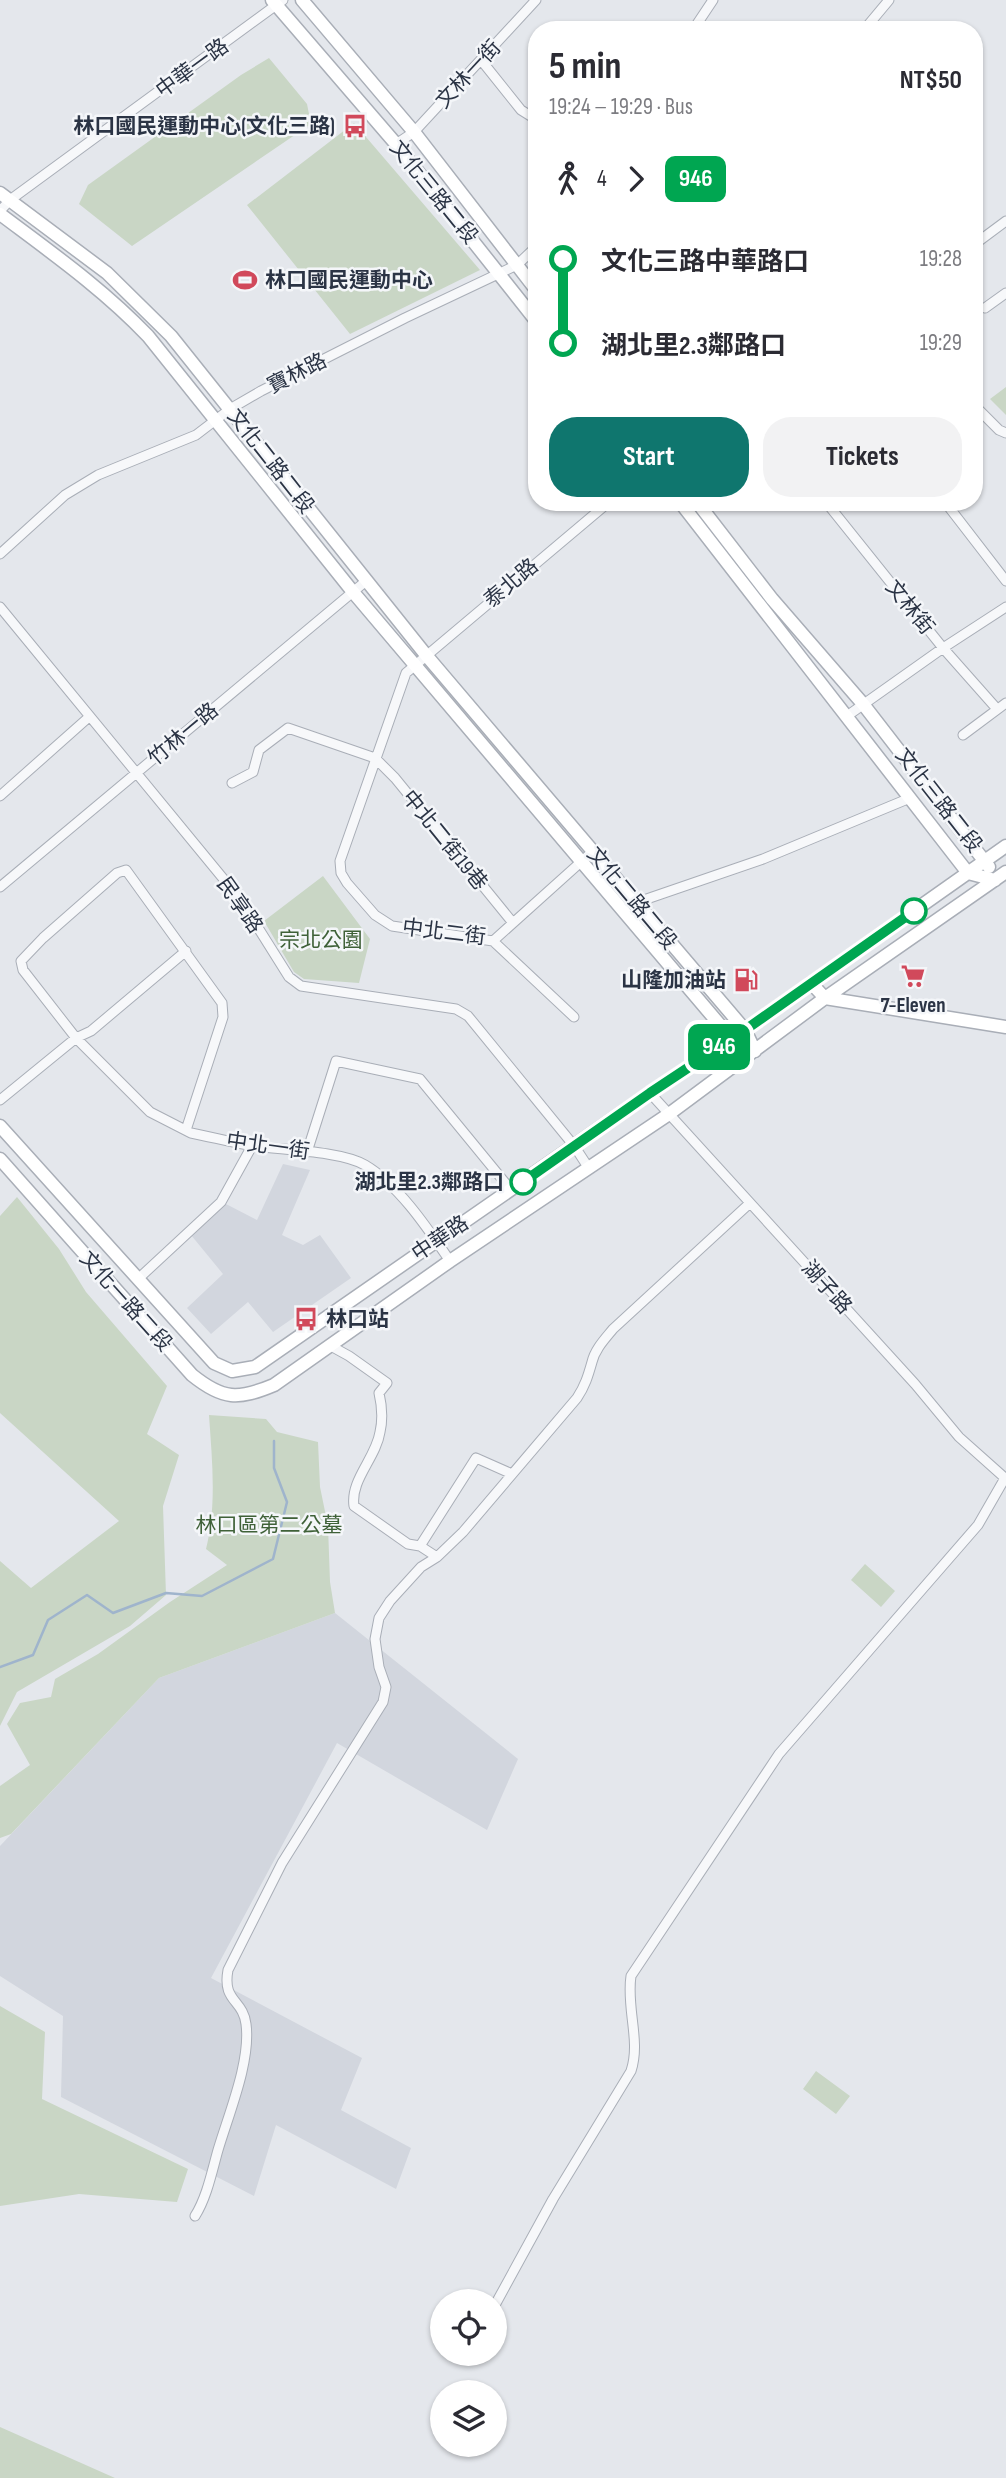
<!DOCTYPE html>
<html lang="en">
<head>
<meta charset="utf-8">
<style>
  body { margin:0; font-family:"Sofia Sans Condensed","Noto Sans TC",sans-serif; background:#f2f2f3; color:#2b2b33; height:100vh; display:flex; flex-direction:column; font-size:26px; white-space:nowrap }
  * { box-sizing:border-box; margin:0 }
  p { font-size:23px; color:#7c7c81 }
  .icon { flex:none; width:38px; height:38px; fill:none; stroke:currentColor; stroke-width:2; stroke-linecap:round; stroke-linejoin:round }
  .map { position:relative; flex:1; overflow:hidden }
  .panel { position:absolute; left:528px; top:21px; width:455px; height:490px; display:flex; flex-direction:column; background:#fff; border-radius:28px; box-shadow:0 2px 5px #0004 }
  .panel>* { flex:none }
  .badge { padding:0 14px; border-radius:10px; font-size:24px; line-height:46px }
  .fabs { position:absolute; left:430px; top:2289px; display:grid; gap:14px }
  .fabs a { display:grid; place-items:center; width:77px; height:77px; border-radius:50%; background:#fff; box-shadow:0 2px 5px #0004; font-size:35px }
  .map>.badge { position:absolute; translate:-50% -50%; box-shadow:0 0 0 4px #fff }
  .legs { display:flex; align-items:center; gap:10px; height:77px; padding:0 21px; font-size:23px }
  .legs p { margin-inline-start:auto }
  .headline { display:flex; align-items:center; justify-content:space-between; height:119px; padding:0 21px }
  h1 { font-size:38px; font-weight:700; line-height:52px }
  .primary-button { display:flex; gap:14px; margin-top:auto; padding:14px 21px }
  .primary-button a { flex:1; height:80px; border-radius:28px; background:#0f766e; color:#fff; font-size:28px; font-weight:700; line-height:80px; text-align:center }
  .primary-button a+a { background:#f2f2f3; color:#2b2b33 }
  ul { padding:0 21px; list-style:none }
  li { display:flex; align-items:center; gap:24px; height:84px; font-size:26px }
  li i { display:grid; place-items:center; width:10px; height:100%; margin:0 9px; background:currentColor }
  li i::after { content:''; width:18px; height:18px; margin:-9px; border:5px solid; border-radius:50%; background:#fff }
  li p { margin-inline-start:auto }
  li:first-child i { background:linear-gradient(#0000 50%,currentColor 0) }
  li:last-child i { background:linear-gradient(currentColor 50%,#0000 0) }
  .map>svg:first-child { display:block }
  .built { fill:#d2d6de }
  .green { fill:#c9d6c5 }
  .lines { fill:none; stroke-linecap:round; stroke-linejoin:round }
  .stream { stroke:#9fb4cc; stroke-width:2.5 }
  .street-casing { stroke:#a9aeb7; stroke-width:11 }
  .secondary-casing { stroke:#a9aeb7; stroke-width:15 }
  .street { stroke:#f7f8fa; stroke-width:9 }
  .secondary { stroke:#fff; stroke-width:12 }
  .line-1-casing { stroke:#fff; stroke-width:16 }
  .line-1 { stroke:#00a651; stroke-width:10 }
  .stop-1-dot { fill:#fff; stroke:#00a651; stroke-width:3.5 }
  .labels { text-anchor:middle; stroke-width:5; stroke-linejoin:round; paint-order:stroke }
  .street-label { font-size:21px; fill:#2b3445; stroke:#f4f6f9 }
  .poi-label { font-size:21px; font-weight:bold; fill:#2b3445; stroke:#f4f6f9; text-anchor:end }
  .park-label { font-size:21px; fill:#3f6138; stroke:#f4f6f9 }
  .stop-label { font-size:21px; font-weight:bold; fill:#2b3445; stroke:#f4f6f9; text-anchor:end }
</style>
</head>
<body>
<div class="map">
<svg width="1006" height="2478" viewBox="0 0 1006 2478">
  <rect width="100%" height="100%" fill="#e4e7ec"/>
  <path class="built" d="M283,1164L310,1170L282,1235L303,1245L320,1235L351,1278L273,1332L248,1302L211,1334L187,1308L223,1274L191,1235L226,1204L257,1220Z
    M335,1613L518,1759L487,1830L337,1743L211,1978L362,2058L341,2110L411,2148L396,2189L276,2125L254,2196L61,2097L63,2016L0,1976V1846L159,1678Z"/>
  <path class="green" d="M269,58L307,104L311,124L132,246L79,204L88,185L241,75Z
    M354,123L480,270L350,334L247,205Z
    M1006,387V415L990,399Z
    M323,876L370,939L359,983L304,979L294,972L264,921Z
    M17,1197L59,1249L86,1292L167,1386L147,1434L179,1455L163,1506L166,1595L130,1626L17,1692L0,1726V1561L31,1588L119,1521L0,1413V1216Z
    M209,1415L266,1419L277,1432L318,1442L320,1487L328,1526L330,1582L335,1613L159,1678L11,1834L0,1838V1786L30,1765L7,1724L20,1703L51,1697L55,1679L98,1654L170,1602L227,1565L206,1549C217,1505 212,1460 209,1415Z
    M865,1564L895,1591L881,1607L851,1580Z
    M0,2006L45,2032L42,2099L188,2169L177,2202L79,2194L0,2206Z
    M816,2071L850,2096L836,2114L803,2089Z
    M0,2427L115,2478H0Z"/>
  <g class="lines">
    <path class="stream" d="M0,1667L33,1655L48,1620L87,1595L113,1613L166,1593L202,1596L273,1559L287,1502L274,1468V1441"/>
    <g class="street-casing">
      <path id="street" d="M693,30L713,0
        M864,30L889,0
        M481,60L521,110L537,120
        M396,144L414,132L536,0
        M0,211L10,200L283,0
        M975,244L1006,221
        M985,308L1006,293
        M975,406L999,430L1006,433
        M826,502L943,648L997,709
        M945,502L1006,581
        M0,554L65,495L98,475L196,435L230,409L261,391L405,318L517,265L537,246
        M0,607L240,899L289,977L301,986L456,1009L468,1016L575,1147L588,1167
        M847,716L943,648L1006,607
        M963,735L1006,703
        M232,783L253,772L259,750L288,728L375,758L395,778L513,923
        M0,796L89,717
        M592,852L493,941L392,926L375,915L347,883L341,873L340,861L406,673L609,502
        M0,887L366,581
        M635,903L763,859L910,798
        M493,941L574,1017
        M650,1093L915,1384L959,1437L1006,1479
        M0,1100L76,1038L91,1031L186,951
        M186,1130L223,1017L222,1003L126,870L117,873L43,938L21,961L23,970L76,1038L150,1112L191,1133C212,1137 233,1143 254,1146C283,1150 341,1151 365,1165C399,1185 428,1229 450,1261
        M307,1152L336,1061L420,1079L511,1190
        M138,1279L221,1202L252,1146
        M329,1345L349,1356L387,1383L379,1393C382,1406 383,1419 380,1432C376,1458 350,1480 354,1506L408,1544L420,1546
        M437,1557L420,1546L476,1458L512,1474
        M195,2216C207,2197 212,2171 218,2150C229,2113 251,2061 246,2024C243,1999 222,2002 228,1970L282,1863L383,1702L386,1687L379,1667L375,1639L379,1618L390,1601L421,1567L437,1557L463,1532L577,1398C585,1386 588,1376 592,1362C595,1349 605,1339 613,1329L750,1203
        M495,2305L553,2199L631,2071C641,2041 626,2008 631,1976L779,1754L978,1525L1005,1478"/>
    </g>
    <g class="secondary-casing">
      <path id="secondary" d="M272,0L396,144L537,322
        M302,0L414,132L537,291
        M0,193L107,273L171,336L426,655L745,1030L755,1051
        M0,214C52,253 103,289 148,336L353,592L731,1038L736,1041
        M680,502L968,873L995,880
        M697,502L772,599L863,704L989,867
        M811,983L825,998L1006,1027
        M0,1126L214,1363L232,1371L255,1367L650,1093L745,1030L1006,846
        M0,1159L192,1375C223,1400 238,1400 274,1385L450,1261L669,1114L825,998L1006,872"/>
    </g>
    <use href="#street" class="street"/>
    <use href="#secondary" class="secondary"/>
  </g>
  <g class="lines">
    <g class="line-1-casing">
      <path id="line-1" d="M523,1182L650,1093L745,1030L914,911"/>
    </g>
    <use href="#line-1" class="line-1"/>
  </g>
  <defs>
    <g id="bus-bare" transform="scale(1.89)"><path d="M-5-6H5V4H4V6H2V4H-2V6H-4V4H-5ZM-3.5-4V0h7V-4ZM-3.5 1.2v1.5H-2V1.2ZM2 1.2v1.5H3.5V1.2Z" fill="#d1495b" stroke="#f4f6f9" stroke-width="2.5" paint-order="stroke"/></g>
    <g id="stadium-bare" transform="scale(1.89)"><path d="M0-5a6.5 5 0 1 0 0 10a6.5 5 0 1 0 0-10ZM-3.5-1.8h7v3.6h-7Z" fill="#d1495b" stroke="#f4f6f9" stroke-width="2.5" paint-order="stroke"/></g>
    <g id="supermarket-bare" transform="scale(1.89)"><path d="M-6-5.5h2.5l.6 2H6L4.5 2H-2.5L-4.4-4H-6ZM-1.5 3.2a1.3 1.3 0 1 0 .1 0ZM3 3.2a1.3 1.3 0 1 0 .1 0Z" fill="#d1495b" stroke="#f4f6f9" stroke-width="2.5" paint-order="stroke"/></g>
    <g id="fuel-bare" transform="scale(1.89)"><path d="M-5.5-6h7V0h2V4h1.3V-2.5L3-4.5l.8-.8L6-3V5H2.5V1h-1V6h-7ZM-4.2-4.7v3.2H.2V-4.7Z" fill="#d1495b" stroke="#f4f6f9" stroke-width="2.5" paint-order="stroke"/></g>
  </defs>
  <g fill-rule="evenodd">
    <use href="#bus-bare" x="355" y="126"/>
    <use href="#stadium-bare" x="245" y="280"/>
    <use href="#supermarket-bare" x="913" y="976"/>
    <use href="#fuel-bare" x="746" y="980"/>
    <use href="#bus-bare" x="306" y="1319"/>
  </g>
  <g class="stop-1-dot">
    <circle cx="914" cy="911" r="12"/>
    <circle cx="523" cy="1182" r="12"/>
  </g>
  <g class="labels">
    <g class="street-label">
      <text transform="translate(192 68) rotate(-36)" y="7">中華一路</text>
      <text transform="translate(468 74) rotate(-47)" y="7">文林一街</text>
      <text transform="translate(434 192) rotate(51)" y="7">文化三路二段</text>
      <text transform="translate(297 373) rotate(-27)" y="7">寶林路</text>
      <text transform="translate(271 461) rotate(52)" y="7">文化二路二段</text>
      <text transform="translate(511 583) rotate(-40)" y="7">泰北路</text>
      <text transform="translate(910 607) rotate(51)" y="7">文林街</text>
      <text transform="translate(183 734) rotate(-40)" y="7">竹林一路</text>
      <text transform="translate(939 800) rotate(52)" y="7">文化三路二段</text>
      <text transform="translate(445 840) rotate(51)" y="7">中北二街19巷</text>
      <text transform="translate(632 898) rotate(50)" y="7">文化二路二段</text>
      <text transform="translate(240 905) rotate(55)" y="7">民享路</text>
      <text transform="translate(444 932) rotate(7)" y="7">中北二街</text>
      <text transform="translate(268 1146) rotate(8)" y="7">中北一街</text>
      <text transform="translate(440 1238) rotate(-34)" y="7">中華路</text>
      <text transform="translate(827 1287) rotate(48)" y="7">湖子路</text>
      <text transform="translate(126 1301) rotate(48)" y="7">文化一路二段</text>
    </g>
    <g class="poi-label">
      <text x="335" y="133">林口國民運動中心(文化三路)</text>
      <text x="265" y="287" text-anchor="start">林口國民運動中心</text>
      <text x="726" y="987">山隆加油站</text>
      <text x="913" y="1012" text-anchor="middle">7-Eleven</text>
      <text x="326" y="1326" text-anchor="start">林口站</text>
    </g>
    <g class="park-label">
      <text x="321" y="947">宗北公園</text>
      <text x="269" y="1532">林口區第二公墓</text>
    </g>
    <g class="stop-label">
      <text x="504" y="1189">湖北里2.3鄰路口</text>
    </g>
  </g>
</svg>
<div class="fabs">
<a><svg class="icon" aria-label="locate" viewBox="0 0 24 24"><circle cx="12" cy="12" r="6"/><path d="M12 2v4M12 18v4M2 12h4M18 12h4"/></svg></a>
<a><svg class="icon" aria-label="layers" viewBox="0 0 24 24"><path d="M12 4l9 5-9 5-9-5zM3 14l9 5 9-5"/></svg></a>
</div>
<b class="badge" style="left:719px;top:1047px;background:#00a651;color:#fff">946</b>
<section class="panel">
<div class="headline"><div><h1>5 min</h1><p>19:24 – 19:29 · Bus</p></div><b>NT$50</b></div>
<div class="legs"><svg class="icon" aria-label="walk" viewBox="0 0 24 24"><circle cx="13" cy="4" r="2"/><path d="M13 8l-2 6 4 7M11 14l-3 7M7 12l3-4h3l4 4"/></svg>4<svg class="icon" aria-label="forward" viewBox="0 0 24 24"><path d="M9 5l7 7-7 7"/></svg><b class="badge" style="background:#00a651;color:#fff">946</b></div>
<ul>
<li><i style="color:#00a651"></i><b>文化三路中華路口</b><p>19:28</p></li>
<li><i style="color:#00a651"></i><b>湖北里2.3鄰路口</b><p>19:29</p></li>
</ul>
<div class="primary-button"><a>Start</a><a>Tickets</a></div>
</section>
</div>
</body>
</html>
